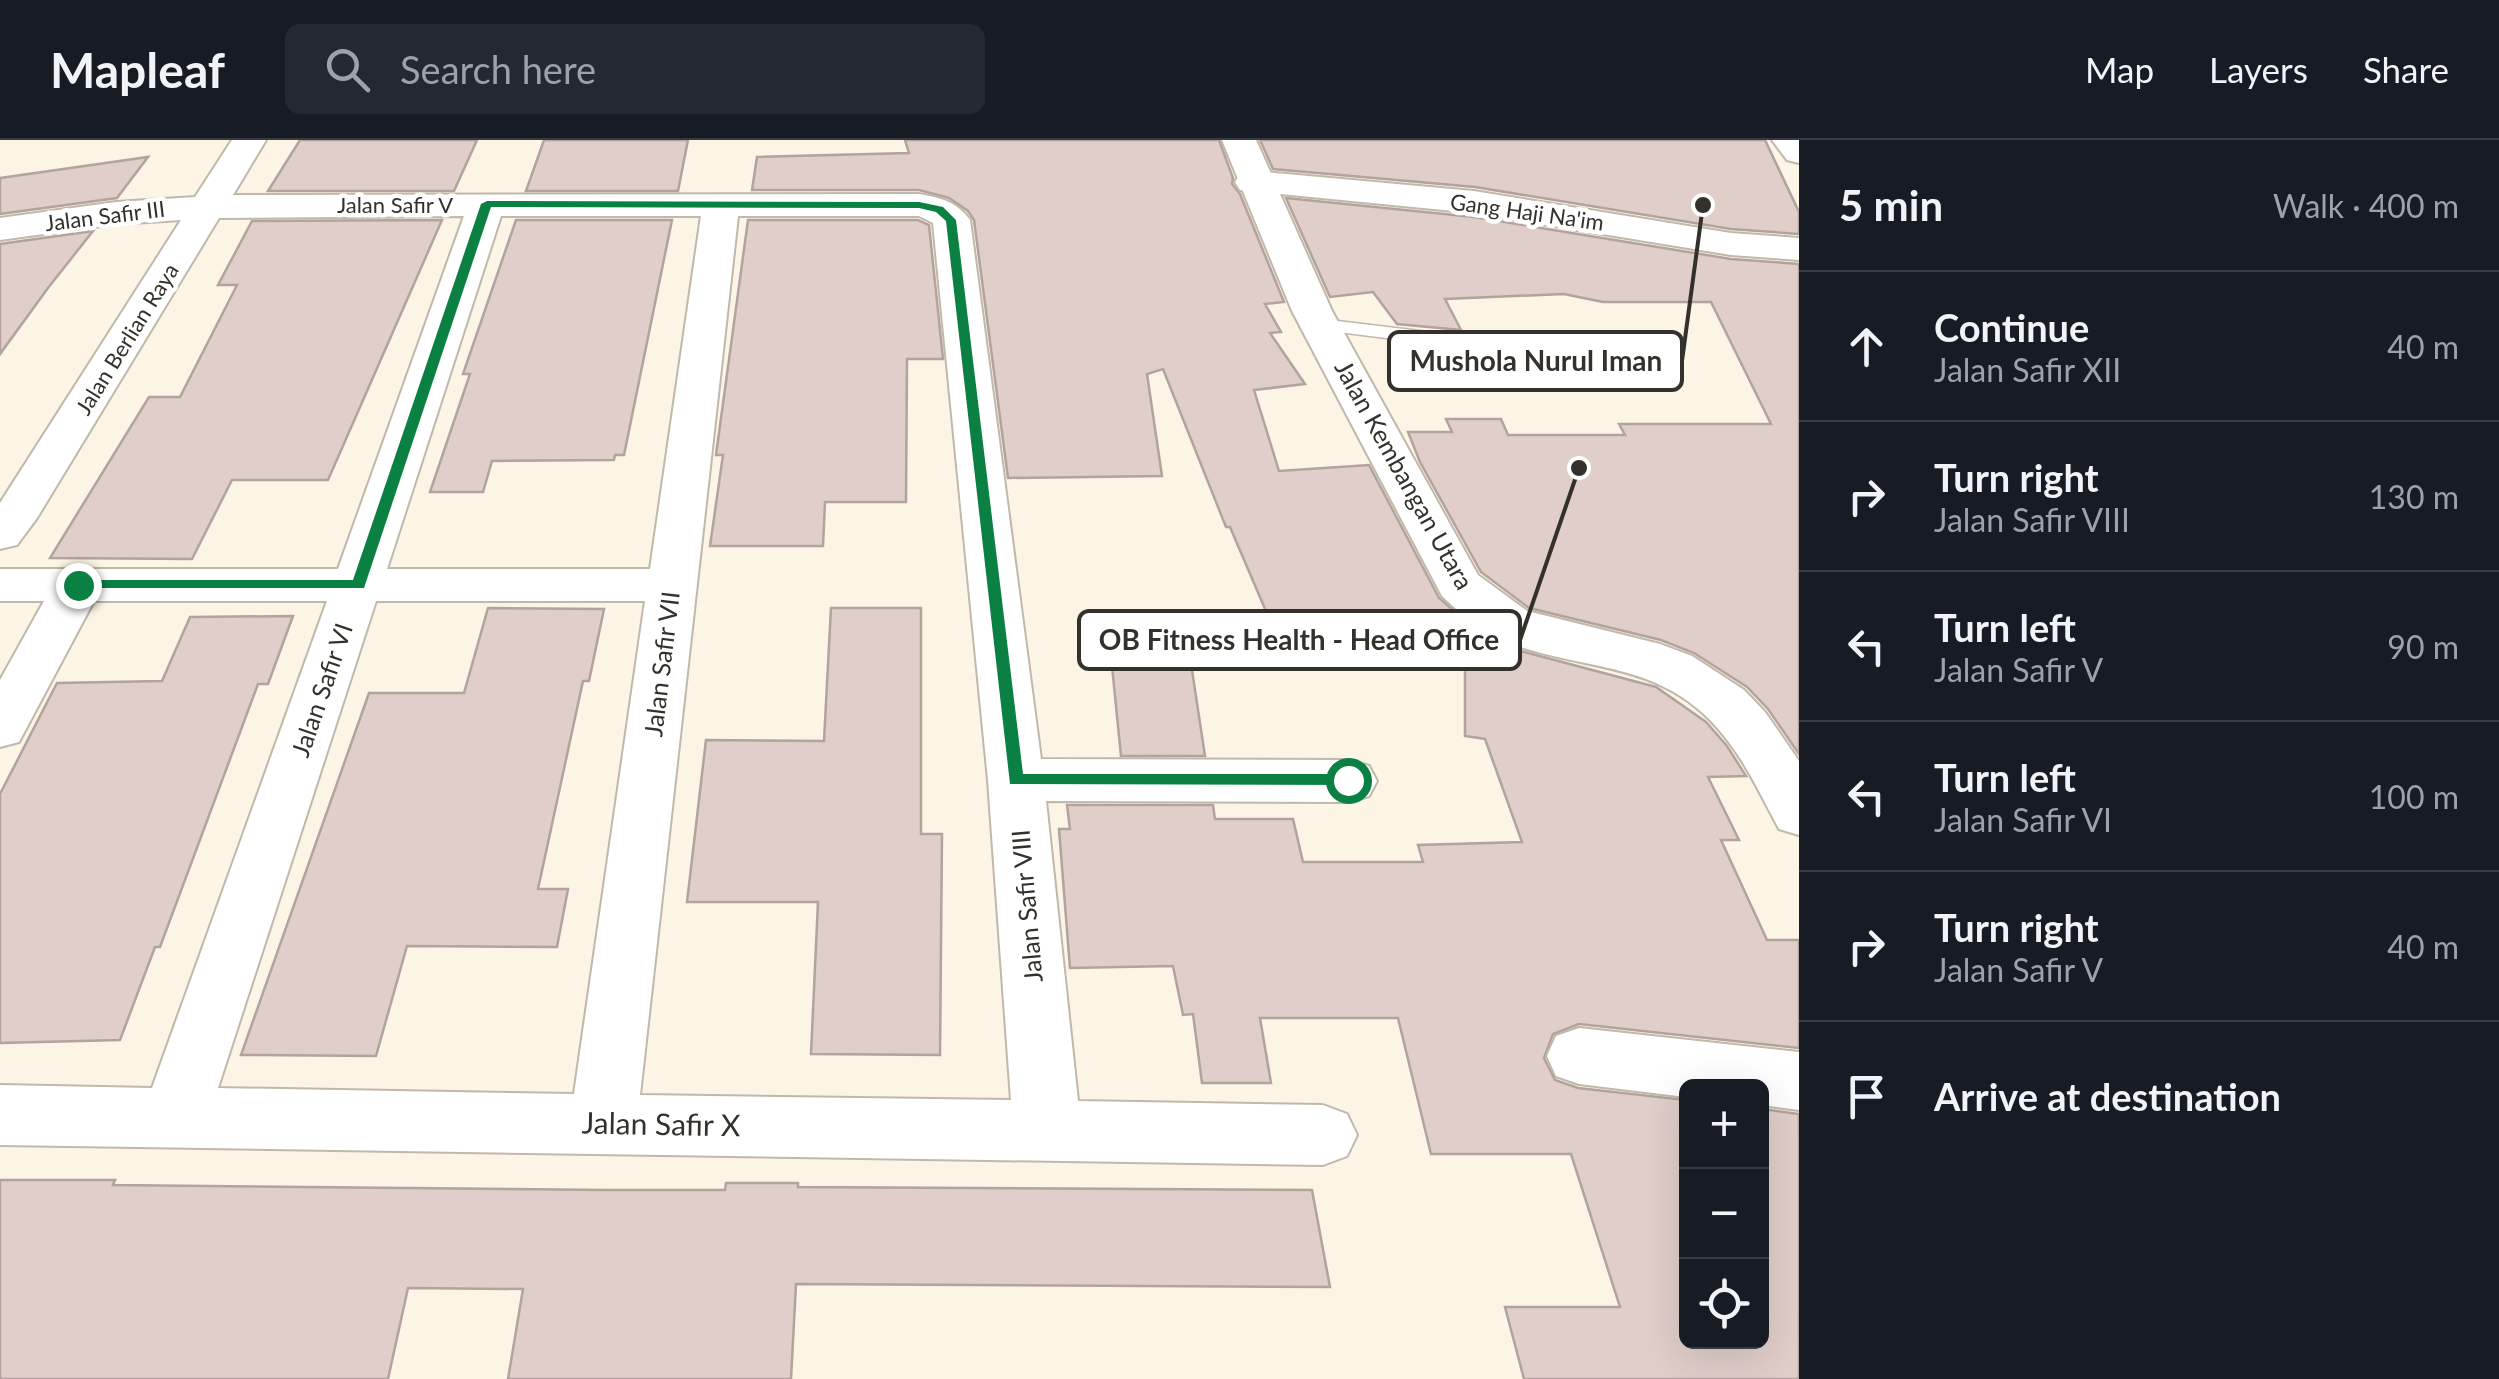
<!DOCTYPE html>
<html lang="en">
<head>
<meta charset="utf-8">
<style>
  body { margin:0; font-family:Lato,sans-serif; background:#242831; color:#f1f3f6 }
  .controls { position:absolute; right:30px; bottom:30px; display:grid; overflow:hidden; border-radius:15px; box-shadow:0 10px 40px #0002 }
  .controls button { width:90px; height:90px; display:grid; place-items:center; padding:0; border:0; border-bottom:2px solid #363941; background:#171b24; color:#f1f3f6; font:50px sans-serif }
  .stop { position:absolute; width:30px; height:30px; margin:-22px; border:8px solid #0b8043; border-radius:50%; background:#fff }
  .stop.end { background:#0b8043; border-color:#fff; box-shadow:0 2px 10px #0008 }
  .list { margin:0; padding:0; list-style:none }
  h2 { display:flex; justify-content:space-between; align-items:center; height:130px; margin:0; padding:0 40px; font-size:42px }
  h2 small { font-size:32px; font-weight:400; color:#9ea1a6 }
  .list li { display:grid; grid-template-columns:65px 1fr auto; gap:30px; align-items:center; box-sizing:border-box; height:150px; padding:0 40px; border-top:2px solid #363941 }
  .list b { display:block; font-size:38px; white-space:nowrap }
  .list p { margin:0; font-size:32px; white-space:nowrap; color:#9ea1a6 }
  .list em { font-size:32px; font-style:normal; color:#9ea1a6 }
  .icon { flex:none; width:55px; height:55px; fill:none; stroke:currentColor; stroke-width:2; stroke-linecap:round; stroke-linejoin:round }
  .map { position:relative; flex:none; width:1799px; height:1239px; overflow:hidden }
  header { display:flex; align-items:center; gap:60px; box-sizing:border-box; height:140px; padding:0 50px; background:#171b24; border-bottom:2px solid #363941 }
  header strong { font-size:48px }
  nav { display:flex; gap:55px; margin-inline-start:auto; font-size:35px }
  .search { width:700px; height:90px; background:#242831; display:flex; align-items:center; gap:25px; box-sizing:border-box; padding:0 35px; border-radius:15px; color:#9ea1a6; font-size:38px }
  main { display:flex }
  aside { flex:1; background:#171b24 }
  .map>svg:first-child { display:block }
  .building { fill:#e0cec9; stroke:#b3a29d; stroke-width:2.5 }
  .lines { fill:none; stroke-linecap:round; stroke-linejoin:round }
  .service-casing { stroke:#c0b8aa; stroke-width:3 }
  .minor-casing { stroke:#c0b8aa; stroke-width:4 }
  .tertiary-casing { stroke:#c0b8aa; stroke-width:4 }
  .service { fill:#fff; fill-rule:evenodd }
  .minor { fill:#fff; fill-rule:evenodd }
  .tertiary { fill:#fff; fill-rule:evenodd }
  .route { fill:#0b8043 }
  .labels { text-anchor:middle; stroke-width:9; stroke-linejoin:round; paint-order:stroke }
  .far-street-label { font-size:22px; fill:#34312c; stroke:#fff }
  .street-label { font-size:25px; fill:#34312c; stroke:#fff }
  .near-street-label { font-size:30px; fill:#34312c; stroke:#fff }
  .leader { fill:none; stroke:#34312c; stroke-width:4 }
  .callout-dot { fill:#34312c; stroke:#fff; stroke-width:4 }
  .callout { fill:#fff; stroke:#34312c; stroke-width:4 }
  .callout-label { font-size:28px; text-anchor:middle; font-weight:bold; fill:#34312c }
</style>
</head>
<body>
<header>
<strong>Mapleaf</strong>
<div class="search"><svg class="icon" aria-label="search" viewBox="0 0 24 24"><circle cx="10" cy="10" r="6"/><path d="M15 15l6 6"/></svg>Search here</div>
<nav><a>Map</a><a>Layers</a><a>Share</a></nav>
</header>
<main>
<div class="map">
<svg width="1799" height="1239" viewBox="0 0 1799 1239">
  <rect width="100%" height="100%" fill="#fcf4e5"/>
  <g class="building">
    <polygon points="300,0 477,0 454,51 268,51"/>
    <polygon points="544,0 688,0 678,51 526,51"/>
    <polygon points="905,0 1219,0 1233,38 1232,44 1240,54 1284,162 1265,164 1281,192 1270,193 1305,244 1254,250 1279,331 1369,325 1439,458 1469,484 1517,510 1656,547 1706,582 1727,606 1746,636 1708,637 1739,700 1721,700 1767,800 1799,800 1799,908 1579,884 1553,894 1544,918 1555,940 1578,948 1686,960 1686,1202 1762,1202 1762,969 1799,974 1799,1239 1524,1239 1505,1167 1620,1167 1571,1014 1431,1014 1398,878 1260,878 1271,943 1202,943 1193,874 1183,875 1173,826 1070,828 1059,689 1070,689 1067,665 1213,665 1215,679 1293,679 1303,722 1423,722 1418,705 1522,702 1485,599 1465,596 1465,514 1289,525 1230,387 1226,387 1163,229 1147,234 1162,336 1008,338 974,80 968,71 949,58 919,50 752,50 757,17 909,13"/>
    <polygon points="1260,0 1765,0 1799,72 1799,94 1731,89 1475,47 1273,29"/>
    <polygon points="148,17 117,58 0,74 0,38"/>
    <polygon points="1286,58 1474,77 1731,119 1799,124 1799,614 1768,569 1747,547 1694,513 1661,500 1529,468 1481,432 1420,322 1408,292 1452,292 1446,279 1501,279 1508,295 1625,295 1619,284 1771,284 1711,162 1603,162 1564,154 1445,159 1461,190 1397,184 1373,152 1330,157"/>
    <polygon points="442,80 328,340 232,340 192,419 50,418 149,257 180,257 237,145 218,145 252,81"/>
    <polygon points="516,80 672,80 624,315 615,315 614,320 492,321 483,352 430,352 470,234 463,234"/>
    <polygon points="748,80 918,80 929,85 943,219 907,219 906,362 825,362 823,406 710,406 723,315 716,315"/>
    <polygon points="93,91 48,148 0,214 0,104"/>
    <polygon points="488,468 604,469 589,541 583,541 538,749 568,749 557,807 407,806 376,916 241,915 369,553 464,553"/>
    <polygon points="831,468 921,468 921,694 942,694 940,915 811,914 818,762 687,762 706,600 824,601"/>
    <polygon points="293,476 268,544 258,544 160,807 155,807 120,900 0,903 0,654 57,543 162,541 190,477"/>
    <polygon points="1109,496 1187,497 1205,616 1121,616"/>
    <polygon points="0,1040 115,1040 113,1045 607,1050 725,1050 726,1043 798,1043 798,1047 1312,1050 1330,1147 796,1144 791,1239 508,1239 523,1149 408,1148 388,1239 0,1239"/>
  </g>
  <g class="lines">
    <g class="service-casing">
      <polygon id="service" points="1321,179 1570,209 1673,198 1683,204 1673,210 1570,221 1314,189 1311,185"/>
    </g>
    <g class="minor-casing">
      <g id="minor">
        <path d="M232,0h34l-33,55 686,-1c22,4 37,7 51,26l71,539 308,1 20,6 8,15 -8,15 -20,6 -303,-1 32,300 245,4 24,9 10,21 -10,21 -24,9 -1323,-20v-60l152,3 175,-487h-233l-75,141 -19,5v-67l44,-79h-44v-32h338l126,-353 -245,2 -182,300 -20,27 -17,4v-46l181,-283 -65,4 -116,16v-22l116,-16 79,-5zM501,76h200l-51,353h-263zM738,76h181l14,7 55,557 23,320 -371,-5zM376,461h269l-71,493 -356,-6z"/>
        <polygon points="1772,0 1799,0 1799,23 1787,20"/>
        <polygon points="1253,31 1474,51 1731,93 1799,98 1799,120 1731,115 1474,73 1240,50 1235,42 1240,34"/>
        <polygon points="1579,888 1799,912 1799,970 1762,965 1762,946 1686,946 1686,957 1579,944 1556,936 1547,916 1556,896"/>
      </g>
    </g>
    <g class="tertiary-casing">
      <path id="tertiary" d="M1222,0h34l76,171 146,264 49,36 133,33 32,12 52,34 21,22 34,49v74l-20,-6c-21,-39 -38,-78 -70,-110 -64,-64 -146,-47 -219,-85 -18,-10 -33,-24 -48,-38l-150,-285z"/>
    </g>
    <use href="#service" class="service"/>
    <use href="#minor" class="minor"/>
    <use href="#tertiary" class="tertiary"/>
  </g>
  <polygon class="route" points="487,61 919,62 943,67 956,80 1023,634 1348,634 1357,640 1354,645 1010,644 946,81 936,72 919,68 491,67 364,448 73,448 73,442 78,440 353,440 481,64"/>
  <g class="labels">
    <g class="far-street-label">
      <text x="395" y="73">Jalan Safir V</text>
      <text transform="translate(1527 72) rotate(8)" y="8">Gang Haji Na'im</text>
      <text transform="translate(105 76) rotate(-7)" y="8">Jalan Safir III</text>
      <text transform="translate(127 199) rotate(-58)" y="8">Jalan Berlian Raya</text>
    </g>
    <g class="street-label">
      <text transform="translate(1404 335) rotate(61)" y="9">Jalan Kembangan Utara</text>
      <text transform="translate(662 524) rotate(-83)" y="9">Jalan Safir VII</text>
      <text transform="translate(322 550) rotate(-71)" y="9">Jalan Safir VI</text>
      <text transform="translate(1027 766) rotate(-95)" y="9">Jalan Safir VIII</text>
    </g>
    <g class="near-street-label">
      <text transform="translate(661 985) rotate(1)" y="10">Jalan Safir X</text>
    </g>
  </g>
  <path class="leader" d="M1703 65L1682 221M1579 328L1520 500"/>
  <g class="callout-dot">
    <circle cx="1703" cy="65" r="10"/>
    <circle cx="1579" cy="328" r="10"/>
  </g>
  <g class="callout">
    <rect x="1389" y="192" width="293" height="58" rx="10"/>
    <rect x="1079" y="471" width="441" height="58" rx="10"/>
  </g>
  <g class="callout-label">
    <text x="1536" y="231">Mushola Nurul Iman</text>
    <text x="1299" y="510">OB Fitness Health - Head Office</text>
  </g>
</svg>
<div class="controls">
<button>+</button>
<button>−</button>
<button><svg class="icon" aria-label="locate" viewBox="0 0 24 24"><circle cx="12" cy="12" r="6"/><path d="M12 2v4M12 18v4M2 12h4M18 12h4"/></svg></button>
</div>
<div class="stop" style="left:1348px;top:640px"></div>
<div class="stop end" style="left:78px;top:445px"></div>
</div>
<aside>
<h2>5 min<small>Walk · 400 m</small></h2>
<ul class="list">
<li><svg class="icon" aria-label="ahead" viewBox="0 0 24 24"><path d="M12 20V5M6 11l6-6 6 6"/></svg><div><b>Continue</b><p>Jalan Safir XII</p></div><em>40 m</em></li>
<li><svg class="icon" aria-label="right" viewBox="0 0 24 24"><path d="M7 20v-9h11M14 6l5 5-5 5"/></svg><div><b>Turn right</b><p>Jalan Safir VIII</p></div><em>130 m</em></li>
<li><svg class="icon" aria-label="left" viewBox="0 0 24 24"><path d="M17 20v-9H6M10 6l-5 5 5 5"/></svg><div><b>Turn left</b><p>Jalan Safir V</p></div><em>90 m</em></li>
<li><svg class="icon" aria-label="left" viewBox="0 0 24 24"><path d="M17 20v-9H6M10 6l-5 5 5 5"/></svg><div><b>Turn left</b><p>Jalan Safir VI</p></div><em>100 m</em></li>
<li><svg class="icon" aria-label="right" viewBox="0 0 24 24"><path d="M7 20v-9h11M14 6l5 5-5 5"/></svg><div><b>Turn right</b><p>Jalan Safir V</p></div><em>40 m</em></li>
<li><svg class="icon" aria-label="arrive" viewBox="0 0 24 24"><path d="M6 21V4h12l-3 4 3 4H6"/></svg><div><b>Arrive at destination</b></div></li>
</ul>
</aside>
</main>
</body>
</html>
